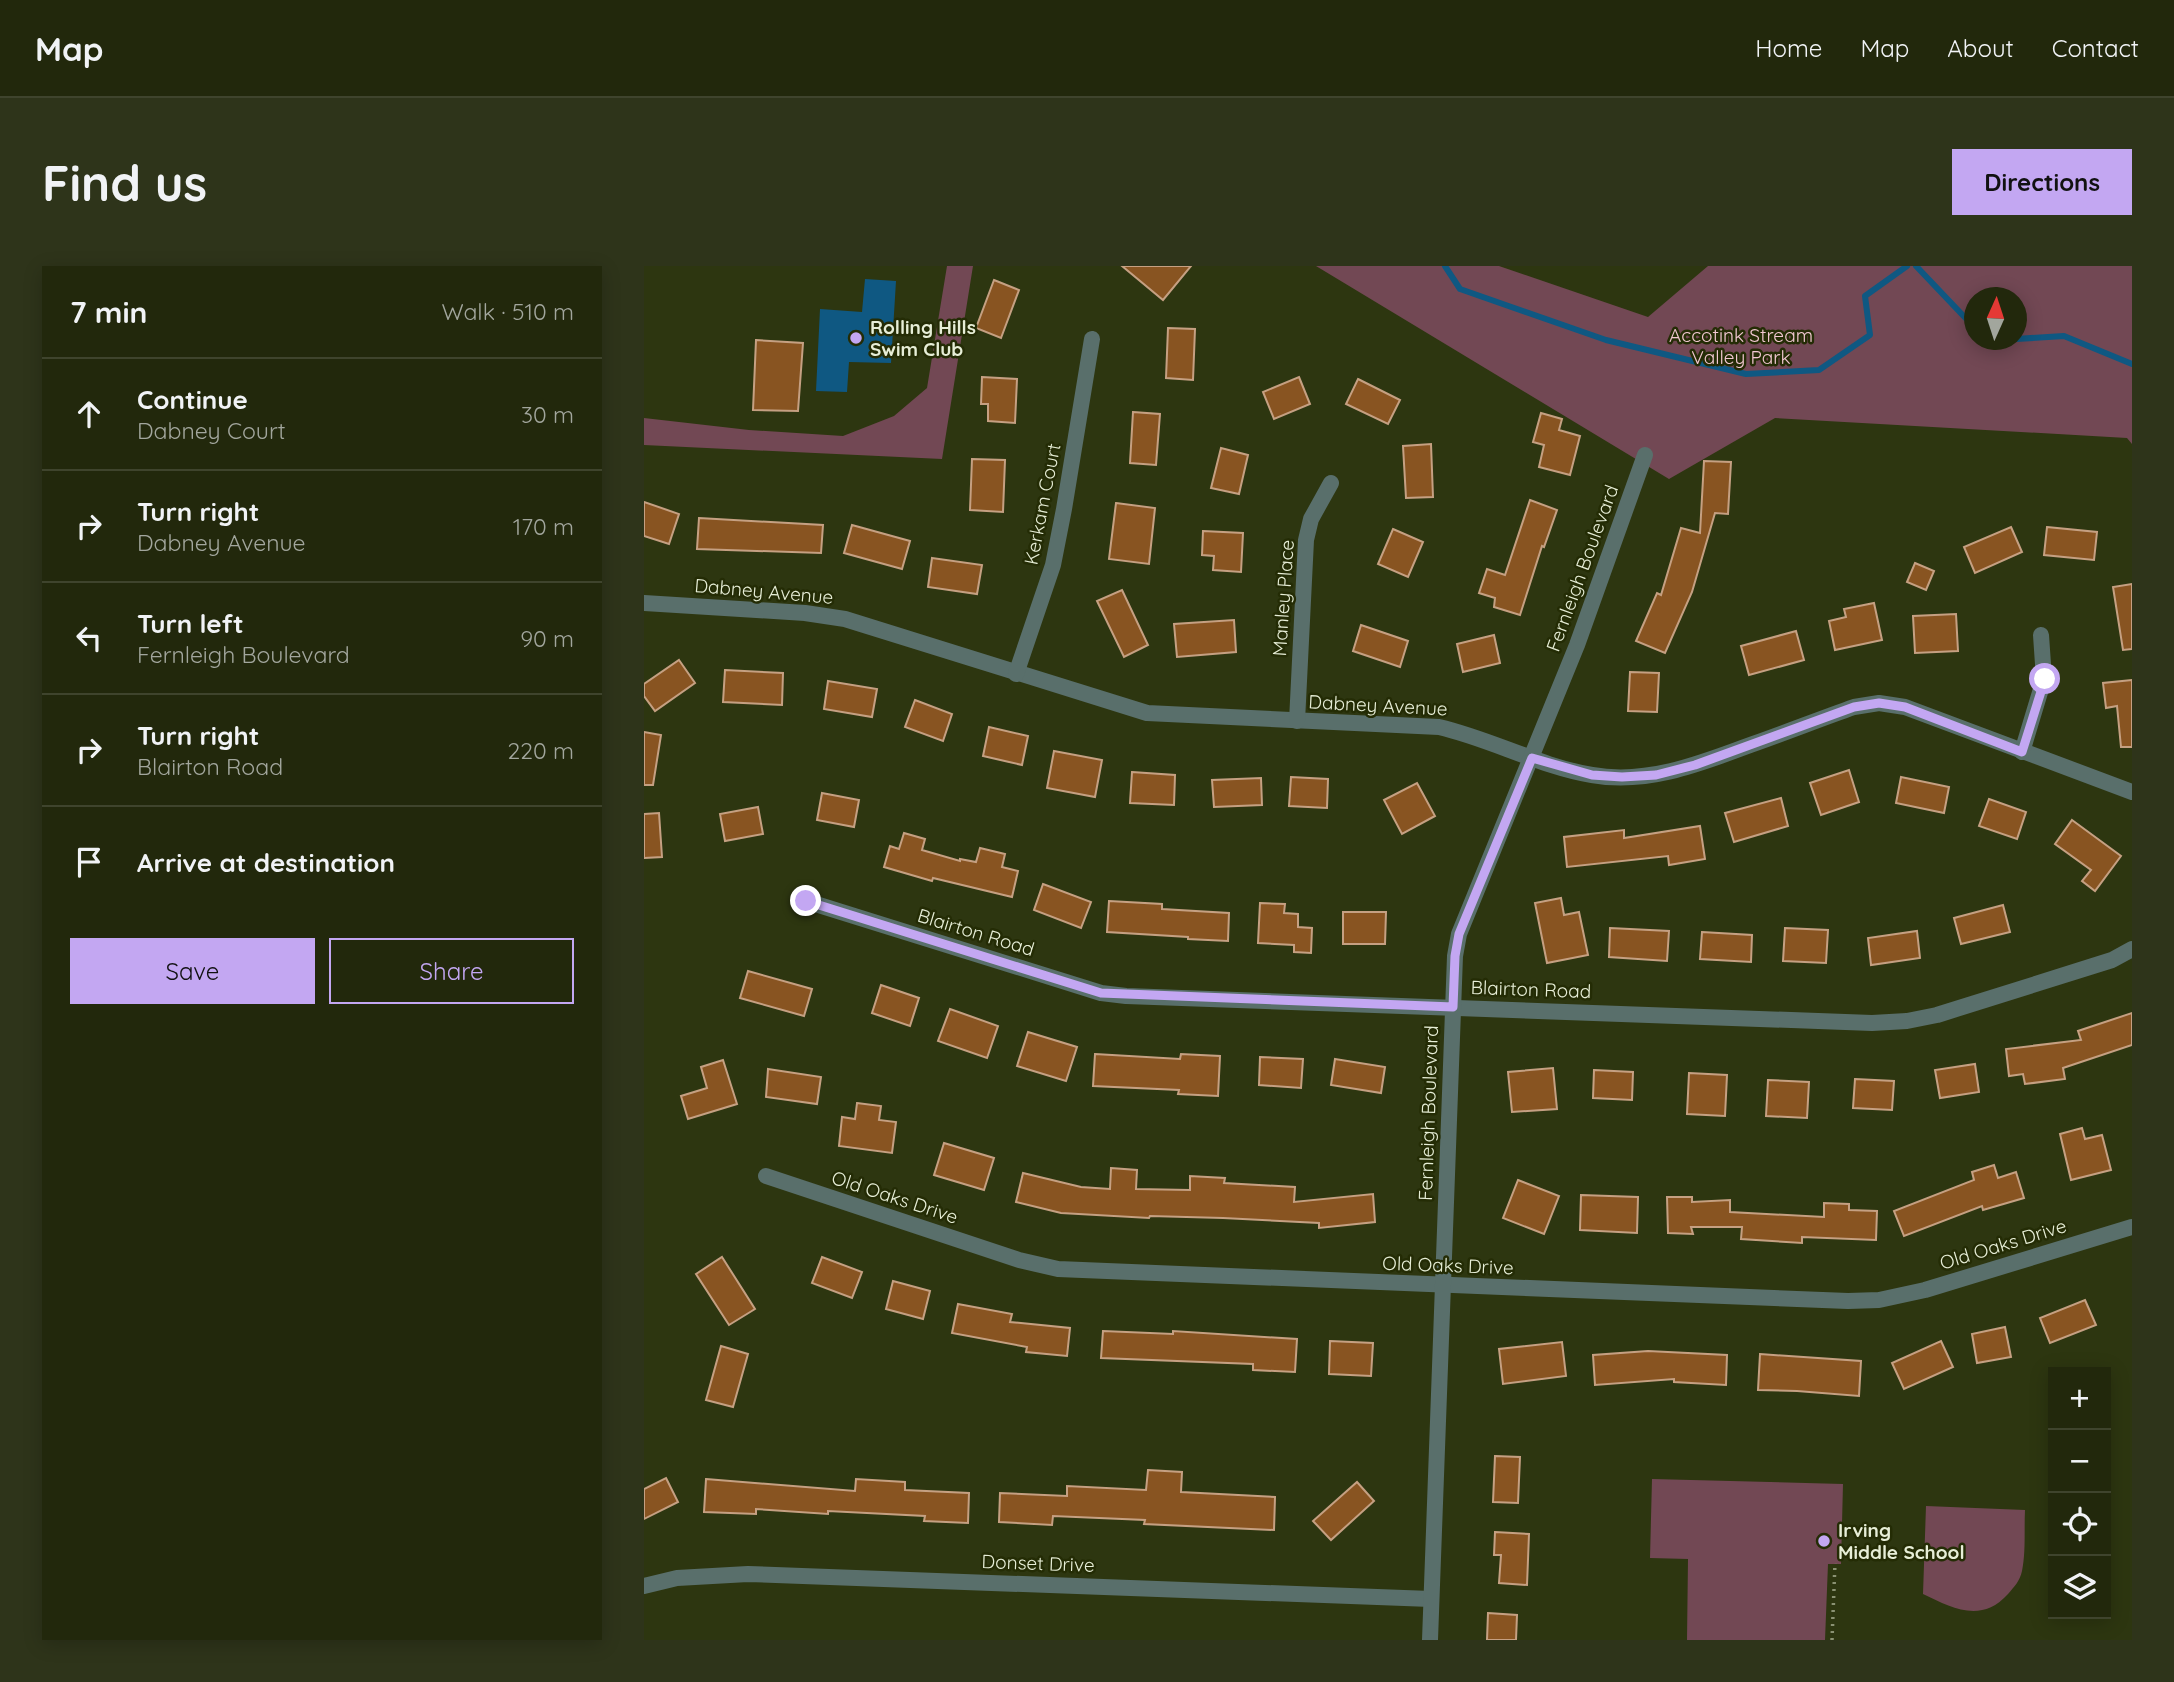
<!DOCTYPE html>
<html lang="en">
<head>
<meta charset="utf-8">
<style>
  body { margin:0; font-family:Quicksand,sans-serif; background:#2e341a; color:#f1f3f6 }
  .controls { position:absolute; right:21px; bottom:21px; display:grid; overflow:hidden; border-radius:0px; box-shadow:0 4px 18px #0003 }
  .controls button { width:63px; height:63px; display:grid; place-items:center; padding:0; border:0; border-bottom:2px solid #3f442d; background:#22280c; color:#f1f3f6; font:35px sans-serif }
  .compass { position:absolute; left:1320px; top:21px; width:63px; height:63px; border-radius:50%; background:#22280c; box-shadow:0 4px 18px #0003; rotate:3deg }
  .stop { position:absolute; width:21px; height:21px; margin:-16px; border:5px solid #c3a7f2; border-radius:50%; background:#fff }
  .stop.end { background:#c3a7f2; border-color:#fff; box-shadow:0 2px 7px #0008 }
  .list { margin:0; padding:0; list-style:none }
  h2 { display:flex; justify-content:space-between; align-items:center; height:91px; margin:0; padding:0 28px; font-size:30px }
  h2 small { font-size:23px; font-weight:400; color:#a2a69d }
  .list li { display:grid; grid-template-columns:46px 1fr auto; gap:21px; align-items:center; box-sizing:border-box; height:112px; padding:0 28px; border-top:2px solid #3f442d }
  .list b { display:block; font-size:26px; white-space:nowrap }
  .list p { margin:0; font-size:23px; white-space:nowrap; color:#a2a69d }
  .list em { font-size:23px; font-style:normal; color:#a2a69d }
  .actions { display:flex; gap:14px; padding:21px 28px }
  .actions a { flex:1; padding:16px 0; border:2px solid #c3a7f2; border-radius:0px; text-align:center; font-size:24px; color:#c3a7f2 }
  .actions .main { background:#c3a7f2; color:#111 }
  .icon { flex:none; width:38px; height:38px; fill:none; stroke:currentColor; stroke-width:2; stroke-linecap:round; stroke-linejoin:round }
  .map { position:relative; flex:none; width:1488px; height:1374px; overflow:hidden; border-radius:0px }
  header { display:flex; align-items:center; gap:42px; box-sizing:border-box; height:98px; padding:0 35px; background:#22280c; border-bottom:2px solid #3f442d }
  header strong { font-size:33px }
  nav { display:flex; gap:38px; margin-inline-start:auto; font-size:24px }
  .intro { display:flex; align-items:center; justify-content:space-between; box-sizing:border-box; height:168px; padding:0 42px }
  h1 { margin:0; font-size:49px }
  .button { padding:18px 32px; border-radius:0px; background:#c3a7f2; color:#111; font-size:24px; font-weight:700 }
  main { display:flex; gap:42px; padding:0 42px }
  aside { flex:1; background:#22280c; border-radius:0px; box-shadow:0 4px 18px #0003 }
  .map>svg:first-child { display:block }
  .green { fill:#724854; fill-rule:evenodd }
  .water { fill:#0f5882 }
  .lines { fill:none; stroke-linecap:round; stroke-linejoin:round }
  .stream { stroke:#0f5882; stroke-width:6 }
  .building { fill:#885421; stroke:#c5a082; stroke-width:2 }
  .path { stroke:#8a9273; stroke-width:3.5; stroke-dasharray:2 5; stroke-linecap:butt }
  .minor { stroke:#596f6b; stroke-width:16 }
  .route { stroke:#c3a7f2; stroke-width:9 }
  .poi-dot { fill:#c3a7f2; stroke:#242c05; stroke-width:2.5 }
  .labels { text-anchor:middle; stroke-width:5; stroke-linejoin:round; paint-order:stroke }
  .poi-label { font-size:19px; font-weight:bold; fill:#e7eed7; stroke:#242c05; text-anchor:start }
  .park-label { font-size:19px; fill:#f3c8d3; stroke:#242c05 }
  .street-label { font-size:19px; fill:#e7eed7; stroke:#242c05 }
</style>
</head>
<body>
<header>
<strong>Map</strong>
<nav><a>Home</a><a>Map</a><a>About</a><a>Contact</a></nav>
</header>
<div class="intro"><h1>Find us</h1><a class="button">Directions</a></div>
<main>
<aside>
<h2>7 min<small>Walk · 510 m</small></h2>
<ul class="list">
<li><svg class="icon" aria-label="ahead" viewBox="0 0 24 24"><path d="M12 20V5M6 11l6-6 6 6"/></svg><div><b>Continue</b><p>Dabney Court</p></div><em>30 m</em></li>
<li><svg class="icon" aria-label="right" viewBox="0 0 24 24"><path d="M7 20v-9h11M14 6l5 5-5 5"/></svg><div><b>Turn right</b><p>Dabney Avenue</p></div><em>170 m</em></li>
<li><svg class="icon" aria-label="left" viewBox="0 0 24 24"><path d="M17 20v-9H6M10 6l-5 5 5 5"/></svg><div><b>Turn left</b><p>Fernleigh Boulevard</p></div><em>90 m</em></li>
<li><svg class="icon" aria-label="right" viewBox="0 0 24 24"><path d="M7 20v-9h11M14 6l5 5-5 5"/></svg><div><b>Turn right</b><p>Blairton Road</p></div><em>220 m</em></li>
<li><svg class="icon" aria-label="arrive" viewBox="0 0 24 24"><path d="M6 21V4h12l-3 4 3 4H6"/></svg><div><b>Arrive at destination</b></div></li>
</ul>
<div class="actions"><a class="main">Save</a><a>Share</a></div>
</aside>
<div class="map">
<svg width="1488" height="1374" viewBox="0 0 1488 1374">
  <rect width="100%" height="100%" fill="#2d3610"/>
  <g class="green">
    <polygon points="303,0 329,0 298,193 0,179 0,152 105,164 199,170 250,150 283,122"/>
    <path d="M672,0h183l149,51 60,-51h424v178l-5,-6 -352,-20 -106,61zM1330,32h42v42h-42z"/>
    <polygon points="1008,1213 1199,1218 1197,1298 1184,1298 1181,1374 1043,1374 1044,1293 1006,1292"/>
    <path d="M1282,1240l99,4c-1,20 1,42 -3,61 -2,10 -8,16 -14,23 -27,30 -56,14 -85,0z"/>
  </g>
  <polygon class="water" points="221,13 252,15 247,97 205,96 203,126 172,125 176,43 218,46"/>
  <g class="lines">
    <g class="stream">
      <polyline points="801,0 816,23 962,74 1102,108 1175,104 1226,69 1221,30 1263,0"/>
      <polyline points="1272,0 1330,61"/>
      <polyline points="1372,73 1420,70 1488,98"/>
      <polyline points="1342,74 1356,74"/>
    </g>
  </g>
  <g class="building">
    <polygon points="478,0 547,0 519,34"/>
    <polygon points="350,14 375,24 357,72 332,62"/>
    <polygon points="524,62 551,63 549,114 522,112"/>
    <polygon points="112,74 159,77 154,145 109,144"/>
    <polygon points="338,111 373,113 371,157 344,155 344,138 337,138"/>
    <polygon points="655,111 666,138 630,153 619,126"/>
    <polygon points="714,113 756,134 744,158 702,138"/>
    <polygon points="489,146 516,148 512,199 486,197"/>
    <polygon points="897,147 918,153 915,164 936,170 926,209 895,201 900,179 889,176"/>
    <polygon points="787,178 789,231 762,232 759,180"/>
    <polygon points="577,182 604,189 595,228 567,222"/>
    <polygon points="328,193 361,194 359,246 326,244"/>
    <polygon points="1060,195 1087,196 1084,248 1071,247 1048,326 1021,387 992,375 1013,327 1017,329 1037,262 1056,267"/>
    <polygon points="886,234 913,244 900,281 898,280 876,349 850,341 851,332 835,327 843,303 861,309"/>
    <polygon points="0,236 35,248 25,278 0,270"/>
    <polygon points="472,237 511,242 505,298 465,293"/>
    <polygon points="55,252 179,259 177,287 53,283"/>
    <polygon points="208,259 266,275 258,303 200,287"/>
    <polygon points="1367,261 1378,286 1331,307 1320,281"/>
    <polygon points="1403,261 1453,266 1450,294 1400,289"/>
    <polygon points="749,263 779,276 764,311 734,298"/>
    <polygon points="559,265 599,267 597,306 569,304 570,290 558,289"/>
    <polygon points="288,292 338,299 333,328 284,321"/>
    <polygon points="1271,297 1290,305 1282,324 1263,316"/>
    <polygon points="1488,318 1488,383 1479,384 1469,321"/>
    <polygon points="478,324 504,379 480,391 453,335"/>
    <polygon points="1230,337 1238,374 1191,384 1185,355 1202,351 1200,343"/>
    <polygon points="1312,348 1314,385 1271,387 1269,350"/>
    <polygon points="590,354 592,386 533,391 530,358"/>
    <polygon points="717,359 764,375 756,401 709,385"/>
    <polygon points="1152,365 1160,394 1105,409 1097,380"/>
    <polygon points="850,369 856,397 819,406 813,378"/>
    <polygon points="35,394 51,417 11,445 0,430 0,418"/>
    <polygon points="81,404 139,407 138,439 79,436"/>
    <polygon points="986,406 1015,407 1013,446 984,445"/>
    <polygon points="1488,414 1488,481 1477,481 1473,440 1462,442 1459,417"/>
    <polygon points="184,415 233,423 228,451 180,443"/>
    <polygon points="271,434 308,448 299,475 261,461"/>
    <polygon points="345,461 384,470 378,499 339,490"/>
    <polygon points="0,466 17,469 9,519 0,519"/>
    <polygon points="410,485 458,494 451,531 403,522"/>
    <polygon points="1205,504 1215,536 1177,549 1166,517"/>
    <polygon points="488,506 531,509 530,539 486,537"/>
    <polygon points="647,511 684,513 683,542 645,540"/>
    <polygon points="1257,511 1305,521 1300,547 1252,537"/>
    <polygon points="617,512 618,539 570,541 568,514"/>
    <polygon points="773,517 791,550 758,568 740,534"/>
    <polygon points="178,527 215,534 210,561 173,554"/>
    <polygon points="1137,532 1144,560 1090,576 1081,547"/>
    <polygon points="1345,533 1382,546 1373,573 1335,560"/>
    <polygon points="114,541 119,568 81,575 76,548"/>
    <polygon points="15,547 18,591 0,592 0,548"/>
    <polygon points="1428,554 1477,590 1451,625 1438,615 1447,604 1411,578"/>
    <polygon points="1056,560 1061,593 1025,599 1024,590 923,601 920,571 980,564 980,572"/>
    <polygon points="260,567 281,573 278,584 316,595 316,593 332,596 336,582 361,588 358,601 374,605 368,631 289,612 288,615 240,601 246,580 255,583"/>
    <polygon points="399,618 447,636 437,662 390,644"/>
    <polygon points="917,632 920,649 935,646 944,689 903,697 891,637"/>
    <polygon points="465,635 518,638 518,643 585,647 584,675 544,673 544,671 463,666"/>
    <polygon points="616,637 641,638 640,647 654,648 654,661 668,662 667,687 650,686 650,679 614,677"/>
    <polygon points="1359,639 1366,666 1317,678 1310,652"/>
    <polygon points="699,646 742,646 741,678 699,678"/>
    <polygon points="966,662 1025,665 1023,695 965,691"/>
    <polygon points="1141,662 1184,664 1182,697 1139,695"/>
    <polygon points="1273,665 1276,692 1227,699 1224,672"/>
    <polygon points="1058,666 1108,669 1107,696 1056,693"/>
    <polygon points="104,705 168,723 160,750 96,732"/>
    <polygon points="237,719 275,732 266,760 228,747"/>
    <polygon points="306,743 354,760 343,792 294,775"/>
    <polygon points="1488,747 1488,779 1419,802 1421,813 1381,818 1379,808 1365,810 1362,783 1437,774 1434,765"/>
    <polygon points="384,766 433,781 422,815 373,800"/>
    <polygon points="451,788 536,793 537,788 576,790 574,830 534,828 535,824 449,820"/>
    <polygon points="616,791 659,793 657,822 615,819"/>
    <polygon points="691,793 741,801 737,827 687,819"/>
    <polygon points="79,794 93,838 44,853 37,830 63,822 57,801"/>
    <polygon points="1331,798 1335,826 1296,832 1291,804"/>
    <polygon points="909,802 913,843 868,846 864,806"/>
    <polygon points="124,803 177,811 173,838 122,831"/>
    <polygon points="950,804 989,806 988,834 949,832"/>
    <polygon points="1045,807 1083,809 1081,850 1043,848"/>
    <polygon points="1211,813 1250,815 1248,844 1209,842"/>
    <polygon points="1124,814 1165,816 1163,852 1122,850"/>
    <polygon points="213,837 237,840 235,854 252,856 248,887 195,880 198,851 211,853"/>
    <polygon points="1438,862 1441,873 1458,869 1467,904 1427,914 1416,868"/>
    <polygon points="300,877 350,892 340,924 290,909"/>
    <polygon points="1350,899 1354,912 1372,906 1380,932 1339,944 1338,940 1260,970 1250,945 1330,914 1328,906"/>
    <polygon points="467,902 493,904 492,923 546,924 546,910 581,912 580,917 651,921 650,936 729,928 731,956 675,962 675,957 579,952 506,950 505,952 417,947 372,936 379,907 437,921 466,923"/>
    <polygon points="874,914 915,930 900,968 859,952"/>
    <polygon points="937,929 994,931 993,967 936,964"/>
    <polygon points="1023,931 1048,931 1048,936 1086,934 1086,946 1180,951 1180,937 1205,938 1205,944 1233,945 1232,974 1158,971 1158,977 1097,973 1098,961 1047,961 1049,968 1024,967"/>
    <polygon points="78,991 111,1043 85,1059 52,1008"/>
    <polygon points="178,991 218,1006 208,1032 168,1017"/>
    <polygon points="249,1015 286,1025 279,1053 242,1043"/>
    <polygon points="1441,1034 1452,1059 1406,1077 1396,1052"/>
    <polygon points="314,1038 368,1048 366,1056 426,1062 423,1090 382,1086 383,1081 308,1067"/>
    <polygon points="1361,1061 1367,1091 1333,1097 1328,1068"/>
    <polygon points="459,1065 529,1068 529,1065 653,1073 651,1106 609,1104 609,1098 457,1092"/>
    <polygon points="686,1075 729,1077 727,1110 685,1108"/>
    <polygon points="1297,1075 1309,1101 1260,1123 1248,1097"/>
    <polygon points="918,1076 922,1110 859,1118 855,1083"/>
    <polygon points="77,1080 104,1088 89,1141 62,1134"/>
    <polygon points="1004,1085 1083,1089 1082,1119 1030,1116 1030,1113 951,1119 949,1089"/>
    <polygon points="1116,1088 1217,1095 1215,1130 1153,1125 1114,1124"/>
    <polygon points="851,1190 876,1191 874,1237 849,1236"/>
    <polygon points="504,1204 538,1206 537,1226 631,1231 630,1264 500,1258 501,1254 409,1250 408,1259 355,1256 356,1227 423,1230 423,1220 502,1224"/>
    <polygon points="22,1212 34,1236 0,1253 0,1223"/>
    <polygon points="62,1213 211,1225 212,1213 261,1216 261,1224 325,1227 324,1257 280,1255 281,1250 184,1245 184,1248 112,1243 112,1248 60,1246"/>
    <polygon points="713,1216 730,1235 687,1274 669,1255"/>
    <polygon points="851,1266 885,1268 883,1319 855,1317 857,1289 850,1289"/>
    <polygon points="844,1347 873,1349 872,1374 843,1374"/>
  </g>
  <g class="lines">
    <polyline class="path" points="1188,1374 1191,1297"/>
    <g class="minor">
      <path d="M0,337l161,10 40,6 302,94 292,14c52,12 100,39 153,48 56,10 110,-12 161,-31 34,-12 67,-25 101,-37l25,-4 26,4 227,85"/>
      <polyline points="372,408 409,299 420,243 448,73"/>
      <polyline points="653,455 662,274 667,253 687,217"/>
      <polyline points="1378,486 1400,413 1397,369"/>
      <polyline points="162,635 457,727 482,730 1228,757 1263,755 1293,749 1468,694 1488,683"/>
      <polyline points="122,910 375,994 414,1003 1204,1035 1235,1034 1281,1024 1488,961"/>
      <polyline points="0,1320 33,1312 104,1308 787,1333"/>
      <polyline points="786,1374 811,690 815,668 933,379 1001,189"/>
    </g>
  </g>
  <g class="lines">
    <polyline class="route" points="162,635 457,727 809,741 811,690 815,668 888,492 948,509 978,511 1012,509 1051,499 1210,441 1235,437 1261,441 1378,486 1401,413"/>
  </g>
  <g class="poi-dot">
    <circle cx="212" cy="72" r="7"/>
    <circle cx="1180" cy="1275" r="7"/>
  </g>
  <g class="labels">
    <g class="poi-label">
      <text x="226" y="68">Rolling Hills<tspan x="226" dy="22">Swim Club</tspan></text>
      <text x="1194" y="1271">Irving<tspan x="1194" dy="22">Middle School</tspan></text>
    </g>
    <g class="park-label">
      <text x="1097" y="76">Accotink Stream<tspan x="1097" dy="22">Valley Park</tspan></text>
    </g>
    <g class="street-label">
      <text transform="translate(398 238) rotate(-79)" y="7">Kerkam Court</text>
      <text transform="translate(938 302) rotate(-70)" y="7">Fernleigh Boulevard</text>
      <text transform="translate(120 325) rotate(5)" y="7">Dabney Avenue</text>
      <text transform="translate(639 332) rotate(-86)" y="7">Manley Place</text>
      <text transform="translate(734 439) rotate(3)" y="7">Dabney Avenue</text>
      <text transform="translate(332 666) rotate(17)" y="7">Blairton Road</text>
      <text transform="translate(887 723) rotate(2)" y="7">Blairton Road</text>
      <text transform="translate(784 847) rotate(-88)" y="7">Fernleigh Boulevard</text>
      <text transform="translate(251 931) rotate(18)" y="7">Old Oaks Drive</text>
      <text transform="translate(1359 978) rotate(-17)" y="7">Old Oaks Drive</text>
      <text transform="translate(804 999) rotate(2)" y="7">Old Oaks Drive</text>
      <text transform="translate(394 1297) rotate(2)" y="7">Donset Drive</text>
    </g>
  </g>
</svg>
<div class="controls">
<button>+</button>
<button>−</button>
<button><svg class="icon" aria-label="locate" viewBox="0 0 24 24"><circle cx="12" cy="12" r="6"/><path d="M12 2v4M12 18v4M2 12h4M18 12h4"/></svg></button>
<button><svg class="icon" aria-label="layers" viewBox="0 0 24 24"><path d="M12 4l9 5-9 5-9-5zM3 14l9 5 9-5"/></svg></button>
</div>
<svg class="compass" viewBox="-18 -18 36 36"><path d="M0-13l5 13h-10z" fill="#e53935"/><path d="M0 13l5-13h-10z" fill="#a2a69d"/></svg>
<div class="stop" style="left:1401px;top:413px"></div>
<div class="stop end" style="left:162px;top:635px"></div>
</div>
</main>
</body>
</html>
